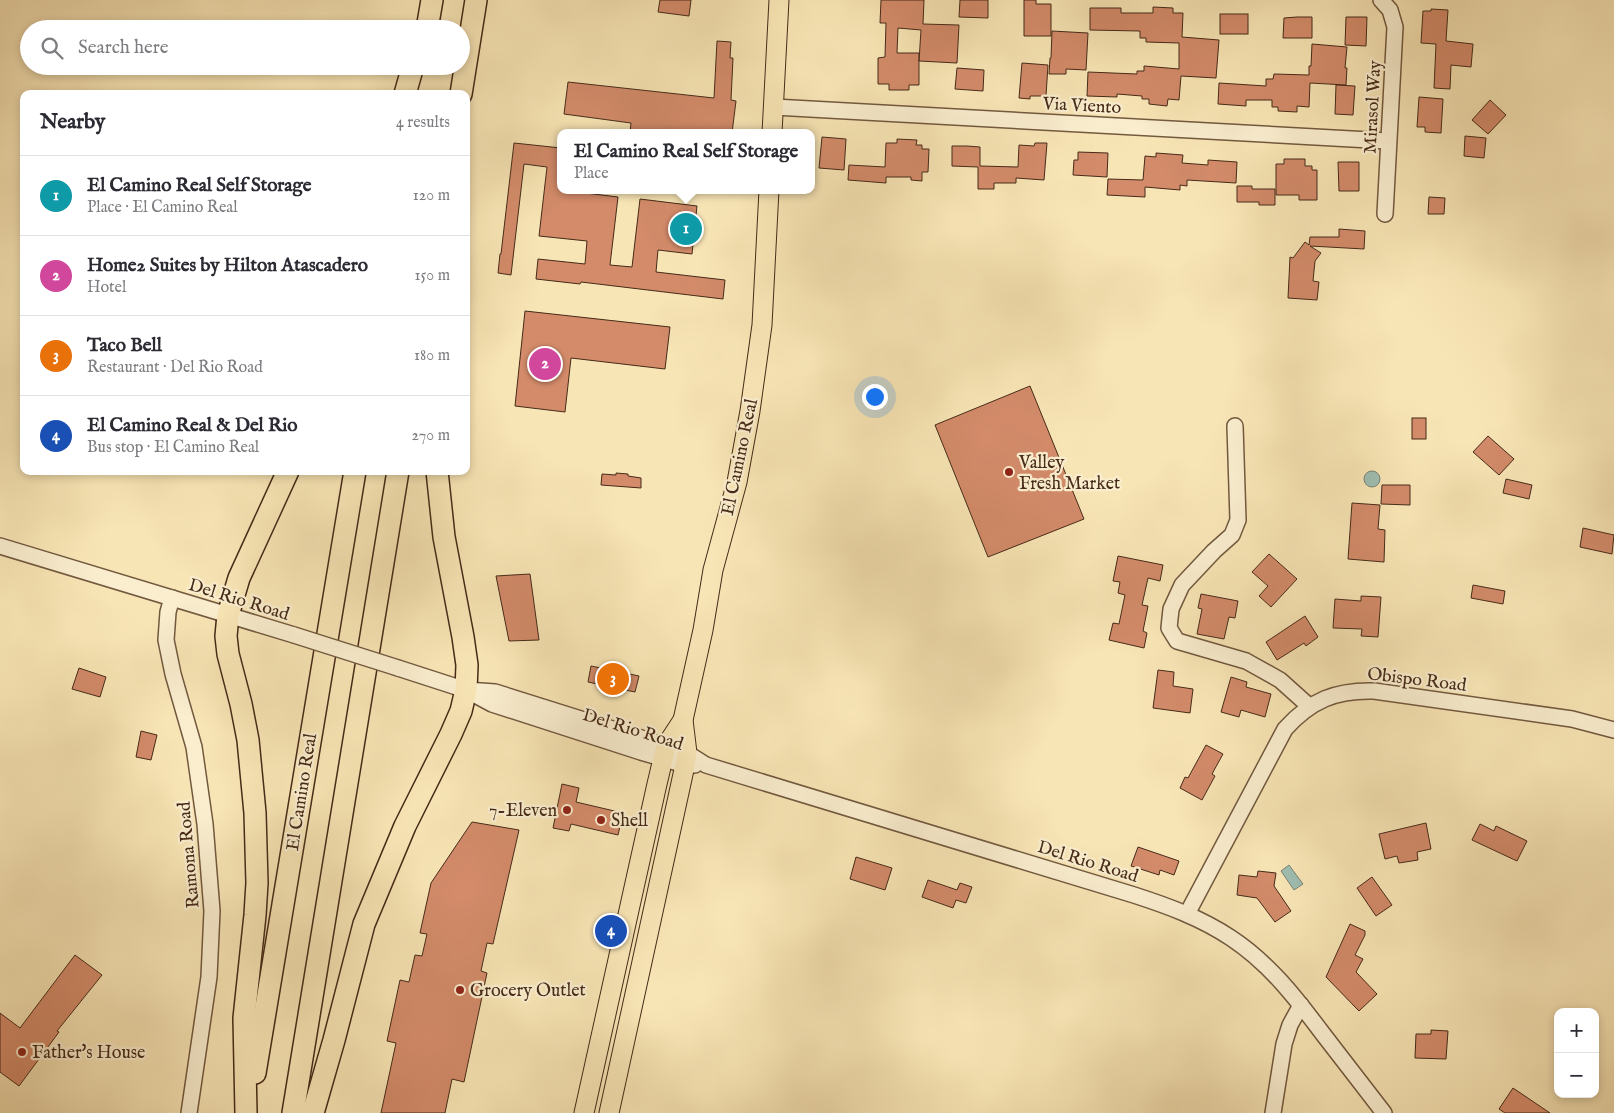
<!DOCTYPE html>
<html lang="en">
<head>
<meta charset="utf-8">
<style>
  body { margin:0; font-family:"IM FELL English",serif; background:#f7f7f7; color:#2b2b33 }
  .controls { position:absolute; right:15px; bottom:15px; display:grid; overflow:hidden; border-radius:10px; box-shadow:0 2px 8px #0003 }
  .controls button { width:45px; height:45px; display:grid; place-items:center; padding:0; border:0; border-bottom:1px solid #e1e1e2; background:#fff; color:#2b2b33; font:25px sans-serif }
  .you { position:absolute; left:874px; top:396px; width:18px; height:18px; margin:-12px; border:4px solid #fff; border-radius:50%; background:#1a73e8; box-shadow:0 0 0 8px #1a73e833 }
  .badge { display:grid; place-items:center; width:32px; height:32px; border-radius:50%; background:#8f2418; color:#fff; font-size:16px; font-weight:700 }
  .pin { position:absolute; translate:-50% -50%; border:2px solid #fff; box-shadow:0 1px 5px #0006 }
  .popup { position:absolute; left:557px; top:129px; width:258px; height:65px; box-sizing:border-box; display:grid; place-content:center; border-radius:10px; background:#fff; filter:drop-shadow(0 1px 4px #0005); font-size:16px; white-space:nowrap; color:#7c7c81 }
  .popup b { font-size:19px; color:#2b2b33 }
  .popup::after { content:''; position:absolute; left:50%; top:100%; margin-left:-10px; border:10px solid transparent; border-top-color:#fff }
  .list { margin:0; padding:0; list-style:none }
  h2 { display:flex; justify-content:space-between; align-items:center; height:65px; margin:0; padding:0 20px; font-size:21px }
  h2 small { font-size:16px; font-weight:400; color:#7c7c81 }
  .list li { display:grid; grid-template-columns:32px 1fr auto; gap:15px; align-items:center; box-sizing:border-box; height:80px; padding:0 20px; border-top:1px solid #e1e1e2 }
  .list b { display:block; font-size:19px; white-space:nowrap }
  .list p { margin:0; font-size:16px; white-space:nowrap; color:#7c7c81 }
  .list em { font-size:16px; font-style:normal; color:#7c7c81 }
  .icon { flex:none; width:28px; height:28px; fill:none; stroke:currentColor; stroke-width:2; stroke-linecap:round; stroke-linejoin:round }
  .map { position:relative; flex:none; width:1614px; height:1113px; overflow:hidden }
  .search { position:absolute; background:#fff; box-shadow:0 2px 8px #0003; left:20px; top:20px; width:450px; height:55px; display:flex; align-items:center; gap:12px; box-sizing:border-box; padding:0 18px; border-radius:28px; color:#7c7c81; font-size:19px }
  .panel { position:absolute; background:#fff; box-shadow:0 2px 8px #0003; left:20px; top:90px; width:450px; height:385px; border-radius:10px }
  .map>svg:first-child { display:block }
  .water { fill:#9ebeb2; stroke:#7b8374 }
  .building { fill:#d38b6a; stroke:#462a18 }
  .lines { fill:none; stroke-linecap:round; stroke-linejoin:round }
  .minor-casing { stroke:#72593f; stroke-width:18 }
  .major-casing { stroke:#462a18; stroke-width:21 }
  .highway-casing { stroke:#462a18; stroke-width:24 }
  .minor { stroke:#faeecf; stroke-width:15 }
  .major { stroke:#f8e5b5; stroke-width:19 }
  .highway { stroke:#f8e5b5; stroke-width:21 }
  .minor-bridge-casing { stroke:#72593f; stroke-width:18; stroke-linecap:butt }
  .minor-bridge { stroke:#faeecf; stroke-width:15 }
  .poi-dot { fill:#8f2418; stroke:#faeecf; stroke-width:2 }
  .labels { text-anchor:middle; stroke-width:4.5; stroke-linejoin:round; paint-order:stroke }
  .street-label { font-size:18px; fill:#462a18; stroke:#faeecf }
  .poi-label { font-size:18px; fill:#462a18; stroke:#faeecf; text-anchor:start }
</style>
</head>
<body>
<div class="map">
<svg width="1614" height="1113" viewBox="0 0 1614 1113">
  <rect width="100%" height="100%" fill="#f8e5b5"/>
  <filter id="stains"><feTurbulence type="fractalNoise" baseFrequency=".004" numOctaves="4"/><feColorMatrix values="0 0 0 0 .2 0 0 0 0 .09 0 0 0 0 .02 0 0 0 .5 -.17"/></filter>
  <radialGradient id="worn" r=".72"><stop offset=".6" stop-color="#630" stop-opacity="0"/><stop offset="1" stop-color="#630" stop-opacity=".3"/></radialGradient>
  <g class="water">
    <circle cx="1372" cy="479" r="8"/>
    <polygon points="1289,865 1303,884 1294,890 1281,871"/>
  </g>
  <g class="building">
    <polygon points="660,0 691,0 689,16 658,12"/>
    <polygon points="881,0 924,0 923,24 959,25 957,63 919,61 921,30 898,28 897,53 919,53 919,85 909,85 909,90 889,90 889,84 878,84 878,58 885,57 886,23 880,23"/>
    <polygon points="960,0 988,0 988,18 959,17"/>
    <polygon points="1024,0 1036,0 1036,4 1051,4 1051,36 1024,36"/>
    <polygon points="1153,7 1173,8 1173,13 1183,13 1182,37 1219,40 1216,78 1181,76 1179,100 1168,99 1167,106 1149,104 1149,99 1142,99 1142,96 1117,94 1117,97 1087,96 1088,72 1137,74 1137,71 1144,71 1144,66 1179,69 1179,43 1146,42 1146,38 1140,38 1140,31 1090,30 1090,8 1121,8 1121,13 1153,13"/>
    <polygon points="1431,9 1448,10 1446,41 1473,44 1471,67 1451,65 1450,89 1434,88 1436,44 1421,43 1423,11 1431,11"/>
    <rect x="1220" y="14" width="28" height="20"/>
    <polygon points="1297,17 1312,17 1312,38 1283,38 1284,18"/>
    <polygon points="1346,17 1367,17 1366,46 1345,45"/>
    <polygon points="1052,31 1088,33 1086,70 1066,69 1066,74 1049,74 1050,58 1051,58"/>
    <polygon points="717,41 731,42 730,58 733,58 731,100 736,101 732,133 630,133 631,123 564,114 568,82 714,98"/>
    <polygon points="1312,44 1347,47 1345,68 1347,68 1346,85 1310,83 1309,107 1297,106 1297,112 1278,111 1278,107 1272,107 1272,100 1246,100 1246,106 1218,104 1219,83 1266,86 1266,79 1273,79 1274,74 1309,75 1309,66 1311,66"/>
    <polygon points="1022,63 1048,65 1046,96 1030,96 1030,99 1019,98"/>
    <polygon points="957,68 984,70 983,91 955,89"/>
    <polygon points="1336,85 1355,86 1353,115 1335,114"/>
    <polygon points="1419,97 1443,99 1441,133 1425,132 1425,127 1417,127"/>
    <polygon points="1490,100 1506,115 1488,134 1472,120"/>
    <polygon points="1465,136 1486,138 1484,158 1464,156"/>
    <polygon points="822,137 846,139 844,170 819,168"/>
    <polygon points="897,139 917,140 916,145 922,145 922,149 929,149 928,172 922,172 922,181 911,180 911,177 886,177 886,183 848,180 849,165 885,167 886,143 897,143"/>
    <polygon points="514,143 561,148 561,190 618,197 610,265 632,267 640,199 697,206 692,254 658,250 656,272 725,280 723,299 581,282 580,284 536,279 538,259 585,264 587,241 539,236 547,167 524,164 511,275 498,273 500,254 501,254"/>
    <polygon points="1035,143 1047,143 1044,180 1016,178 1016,183 994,183 994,189 978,189 978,167 952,166 952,146 967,146 980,147 980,166 1018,167 1019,145 1034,146"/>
    <polygon points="1078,152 1108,153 1107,177 1073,175 1074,160 1078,160"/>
    <polygon points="1156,153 1183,155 1182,163 1208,165 1208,160 1237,162 1236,183 1187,180 1187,186 1180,185 1180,190 1145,187 1145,197 1107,195 1108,179 1143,180 1145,156 1156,157"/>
    <polygon points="1284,159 1305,159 1305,166 1312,166 1312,170 1317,170 1317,200 1299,200 1299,195 1276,195 1276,164 1284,164"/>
    <polygon points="1338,162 1359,162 1359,191 1339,191"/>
    <polygon points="1237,186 1252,186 1252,189 1275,189 1275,205 1259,205 1259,202 1237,202"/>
    <polygon points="1429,197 1445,198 1444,214 1428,214"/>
    <polygon points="1339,229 1365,231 1364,249 1310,246 1321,253 1315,261 1313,281 1319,282 1317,300 1288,298 1290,257 1293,258 1305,242 1309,245 1310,237 1339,237"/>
    <polygon points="525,311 670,327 665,369 571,358 565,412 515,406"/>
    <polygon points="1030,386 1084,519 988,557 935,425"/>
    <rect x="1412" y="418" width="14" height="21"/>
    <polygon points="1488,436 1514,459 1499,475 1473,452"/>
    <polygon points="616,473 628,474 628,476 641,478 641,488 601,485 602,474 616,475"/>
    <polygon points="1506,479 1532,485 1529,499 1503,493"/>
    <polygon points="1382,485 1410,485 1410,505 1381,504"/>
    <polygon points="1352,503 1380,505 1378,529 1385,530 1384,562 1348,559"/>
    <polygon points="1583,528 1614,535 1612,554 1580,547"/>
    <polygon points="1269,554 1297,579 1271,607 1259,596 1268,586 1252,572"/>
    <polygon points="1118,556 1163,565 1160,581 1148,578 1142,605 1148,606 1143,631 1147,633 1144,648 1109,640 1113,623 1119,624 1125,595 1118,593 1120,582 1113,581"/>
    <polygon points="530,574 539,640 509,641 496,576"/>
    <polygon points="1473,585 1505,591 1503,604 1471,598"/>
    <polygon points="1201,594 1238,601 1235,618 1229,617 1224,639 1197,634 1202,609 1198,608"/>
    <polygon points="1361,596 1381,597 1378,637 1361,636 1362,629 1333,628 1335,599 1361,601"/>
    <polygon points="1305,616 1318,637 1306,646 1304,643 1277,660 1266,642"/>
    <polygon points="591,666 639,676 635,692 588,682"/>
    <polygon points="79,668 106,677 100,697 72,689"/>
    <polygon points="1158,670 1174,672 1173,686 1193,689 1190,713 1153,708"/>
    <polygon points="1231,677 1247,682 1246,687 1271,694 1265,717 1241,710 1239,717 1221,712"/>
    <polygon points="141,731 157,735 151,760 136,757"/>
    <polygon points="1206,745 1223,754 1212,774 1215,776 1202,800 1180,788 1185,777 1188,778"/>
    <polygon points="562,784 579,788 576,802 623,813 618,835 571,824 569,831 553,828"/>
    <polygon points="472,822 519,830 493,944 487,943 481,971 487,973 464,1082 452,1079 445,1113 381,1113 396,1043 387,1041 400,980 409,982 415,955 422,956 427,934 420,933 431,883"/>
    <polygon points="1426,823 1431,849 1417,852 1418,860 1399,863 1397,856 1385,859 1379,834"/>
    <polygon points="1480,824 1494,831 1496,826 1527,841 1517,861 1472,840"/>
    <polygon points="1138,847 1179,861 1174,875 1160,870 1159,875 1131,866"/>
    <polygon points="856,857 892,868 885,890 850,879"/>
    <polygon points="1258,871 1276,873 1274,886 1291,911 1275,922 1257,898 1237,895 1239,875 1257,877"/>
    <polygon points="1372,877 1392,905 1376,916 1357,888"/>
    <polygon points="928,880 957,890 960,883 972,887 966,903 956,900 953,908 922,897"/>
    <polygon points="1350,924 1365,931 1365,935 1355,955 1363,959 1356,972 1377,994 1359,1011 1326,977"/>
    <polygon points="75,955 102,975 57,1031 59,1032 19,1086 0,1072 0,1013 20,1028"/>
    <polygon points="1431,1030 1448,1031 1446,1059 1415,1058 1416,1034 1431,1034"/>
    <polygon points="1513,1088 1550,1113 1505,1113 1499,1109"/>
  </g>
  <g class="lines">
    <g class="minor-casing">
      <g id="minor">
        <polyline points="1381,0 1390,10 1395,27 1385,214"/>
        <polyline points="774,107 1388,141"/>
        <polyline points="1235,426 1238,520 1232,535 1214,551 1182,585 1171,609 1169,628 1177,641 1246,661 1280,680 1309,706"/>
        <polyline points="0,546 294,635"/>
        <polyline points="172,598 168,612 166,640 173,674 194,747 205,824 212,911 209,977 189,1113"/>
        <polyline points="398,668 466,690 492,704 641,752 685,765 695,765"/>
        <path d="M466,690l29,2 143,45 49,16 19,12 428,130c34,11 67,23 97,43 38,25 65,60 92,96 20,26 41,53 61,79"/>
        <path d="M1187,914l98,-185c26,-29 51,-39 89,-38l198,28 42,11"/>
        <polyline points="1273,1113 1284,1044 1290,1025 1301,1005"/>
      </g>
    </g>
    <g class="major-casing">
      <g id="major">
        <polyline points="772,133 779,0"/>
        <polyline points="584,1113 657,784 666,746 683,720"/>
        <polyline points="609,1113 685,765 687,753 683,720 703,630 713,570 737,482 750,411 762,325 769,190"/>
      </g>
    </g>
    <g class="highway-casing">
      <g id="highway">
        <polyline points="427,29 432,0"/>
        <polyline points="405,94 413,66"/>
        <polyline points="461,94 476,0"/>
        <polyline points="255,1073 355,471"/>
        <polyline points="246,1113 244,1018 255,915 257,883 255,813 248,740 241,704 228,654 226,636 228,615 239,578 288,471"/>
        <polyline points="293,1113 398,471"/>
        <polyline points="313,1113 334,1040 364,924 405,826 451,734 461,711 466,690 467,665 463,637 444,537 437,471"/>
      </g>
    </g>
    <use href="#minor" class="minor"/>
    <use href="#major" class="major"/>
    <use href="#highway" class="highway"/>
    <g class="minor-bridge-casing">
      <polyline id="minor-bridge" points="294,635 398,668"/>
    </g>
    <use href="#minor-bridge" class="minor-bridge"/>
  </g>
  <g class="poi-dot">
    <circle cx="1009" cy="472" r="5"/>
    <circle cx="567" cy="810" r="5"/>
    <circle cx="601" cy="820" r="5"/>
    <circle cx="460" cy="990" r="5"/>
    <circle cx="22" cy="1052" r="5"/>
  </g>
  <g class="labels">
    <g class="street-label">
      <text transform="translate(1082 105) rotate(3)" y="6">Via Viento</text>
      <text transform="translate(1372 107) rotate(-87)" y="6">Mirasol Way</text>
      <text transform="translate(739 457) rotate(-78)" y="6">El Camino Real</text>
      <text transform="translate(239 599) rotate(17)" y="6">Del Rio Road</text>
      <text transform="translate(1417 679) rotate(7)" y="6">Obispo Road</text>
      <text transform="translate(633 729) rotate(17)" y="6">Del Rio Road</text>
      <text transform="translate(301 792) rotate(-81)" y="6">El Camino Real</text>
      <text transform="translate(188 855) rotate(-95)" y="6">Ramona Road</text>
      <text transform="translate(1088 861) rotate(17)" y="6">Del Rio Road</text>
    </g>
    <g class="poi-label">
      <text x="1019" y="468">Valley<tspan x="1019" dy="21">Fresh Market</tspan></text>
      <text x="557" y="816" text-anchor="end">7-Eleven</text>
      <text x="611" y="826">Shell</text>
      <text x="470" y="996">Grocery Outlet</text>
      <text x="32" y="1058">Father's House</text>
    </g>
  </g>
  <rect width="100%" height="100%" filter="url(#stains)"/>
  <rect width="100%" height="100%" fill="url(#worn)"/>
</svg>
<div class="controls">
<button>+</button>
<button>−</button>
</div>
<div class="you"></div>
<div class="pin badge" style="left:686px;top:229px;background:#0f9aa8">1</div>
<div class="popup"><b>El Camino Real Self Storage</b>Place</div>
<div class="pin badge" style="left:545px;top:364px;background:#d1479c">2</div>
<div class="pin badge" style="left:613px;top:679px;background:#e8710a">3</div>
<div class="pin badge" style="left:611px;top:931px;background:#1a4fb4">4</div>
<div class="search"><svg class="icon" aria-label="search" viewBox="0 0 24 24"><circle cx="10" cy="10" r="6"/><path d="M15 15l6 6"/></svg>Search here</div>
<section class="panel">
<h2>Nearby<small>4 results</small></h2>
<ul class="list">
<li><span class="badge" style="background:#0f9aa8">1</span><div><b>El Camino Real Self Storage</b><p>Place · El Camino Real</p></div><em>120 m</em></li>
<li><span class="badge" style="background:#d1479c">2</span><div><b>Home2 Suites by Hilton Atascadero</b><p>Hotel</p></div><em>150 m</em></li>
<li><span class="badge" style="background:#e8710a">3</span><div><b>Taco Bell</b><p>Restaurant · Del Rio Road</p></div><em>180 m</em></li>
<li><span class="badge" style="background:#1a4fb4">4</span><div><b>El Camino Real &amp; Del Rio</b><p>Bus stop · El Camino Real</p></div><em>270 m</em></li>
</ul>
</section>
</div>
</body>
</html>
